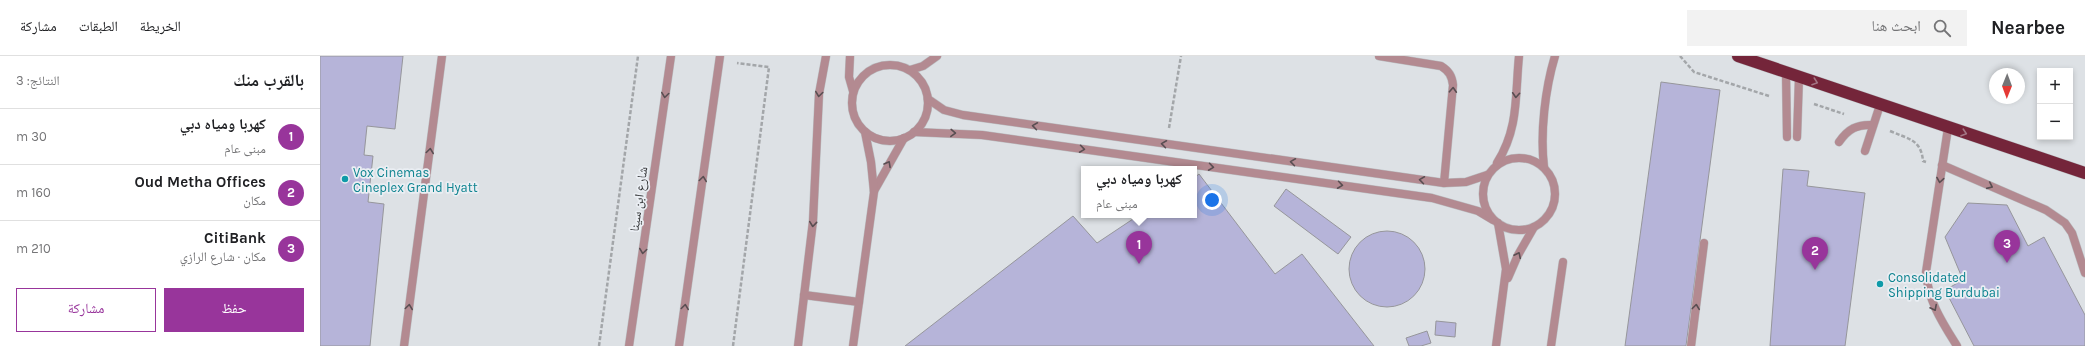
<!DOCTYPE html>
<html lang="ar">
<head>
<meta charset="utf-8">
<style>
  body { margin:0; font-family:Karla,"Noto Naskh Arabic",sans-serif; background:#f2f2f2; color:#202124; direction:rtl }
  .controls { position:absolute; right:12px; top:12px; display:grid; overflow:hidden; border-radius:0px; box-shadow:0 2px 6px #0003 }
  .controls button { width:36px; height:36px; display:grid; place-items:center; padding:0; border:0; border-bottom:1px solid #e0e0e0; background:#fff; color:#202124; font:20px sans-serif }
  .compass { position:absolute; left:1669px; top:12px; width:36px; height:36px; border-radius:50%; background:#fff; box-shadow:0 2px 6px #0003; rotate:181deg }
  .you { position:absolute; left:892px; top:144px; width:14px; height:14px; margin:-10px; border:3px solid #fff; border-radius:50%; background:#1a73e8; box-shadow:0 0 0 6px #1a73e833 }
  .badge { display:grid; place-items:center; width:26px; height:26px; border-radius:50%; background:#98359b; color:#fff; font-size:13px; font-weight:700 }
  .pin { position:absolute; translate:-50% -33px; filter:drop-shadow(0 1px 2px #0008) }
  .pin::after { content:''; position:absolute; top:21px; width:14px; height:12px; background:inherit; clip-path:polygon(0 0,100% 0,50% 100%) }
  .popup { position:absolute; left:761px; top:110px; width:116px; height:52px; box-sizing:border-box; display:grid; place-content:center; border-radius:0px; background:#fff; filter:drop-shadow(0 1px 3px #0005); font-size:13px; white-space:nowrap; color:#757577 }
  .popup b { font-size:15px; color:#202124 }
  .popup::after { content:''; position:absolute; left:50%; top:100%; margin-left:-8px; border:8px solid transparent; border-top-color:#fff }
  .list { margin:0; padding:0; list-style:none }
  h2 { display:flex; justify-content:space-between; align-items:center; height:52px; margin:0; padding:0 16px; font-size:17px }
  h2 small { font-size:13px; font-weight:400; color:#757577 }
  .list li { display:grid; grid-template-columns:26px 1fr auto; gap:12px; align-items:center; box-sizing:border-box; height:56px; padding:0 16px; border-top:1px solid #e0e0e0 }
  .list b { display:block; font-size:15px; white-space:nowrap }
  .list p { margin:0; font-size:13px; white-space:nowrap; color:#757577 }
  .list em { font-size:13px; font-style:normal; color:#757577 }
  .actions { display:flex; gap:8px; padding:12px 16px }
  .actions a { flex:1; padding:9px 0; border:1px solid #98359b; border-radius:0px; text-align:center; font-size:14px; color:#98359b }
  .actions .main { background:#98359b; color:#fff }
  .icon { flex:none; width:22px; height:22px; fill:none; stroke:currentColor; stroke-width:2; stroke-linecap:round; stroke-linejoin:round }
  .map { position:relative; flex:none; width:1765px; height:290px; overflow:hidden; direction:ltr }
  header { display:flex; align-items:center; gap:24px; box-sizing:border-box; height:56px; padding:0 20px; background:#fff; border-bottom:1px solid #e0e0e0 }
  header strong { font-size:19px }
  nav { display:flex; gap:22px; margin-inline-start:auto; font-size:14px }
  .search { width:280px; height:36px; background:#f2f2f2; display:flex; align-items:center; gap:10px; box-sizing:border-box; padding:0 14px; border-radius:0px; color:#757577; font-size:15px }
  main { display:flex }
  aside { flex:1; background:#fff }
  .map>svg:first-child { display:block }
  .building { fill:#b6b4d9; stroke:#96969b }
  .lines { fill:none; stroke-linecap:round; stroke-linejoin:round }
  .service-casing { stroke:#bbbfc2; stroke-width:9 }
  .tertiary-casing { stroke:#bbbfc2; stroke-width:9 }
  .motorway-casing { stroke:#bbbfc2; stroke-width:13 }
  .path { stroke:#a3a6a9; stroke-width:2.5; stroke-dasharray:4 2; stroke-linecap:butt }
  .service { stroke:#b38a91; stroke-width:8 }
  .tertiary { stroke:#b38a91; stroke-width:8 }
  .motorway { stroke:#74253a; stroke-width:12 }
  .oneway { stroke:#a37584 }
  .oneway2 { stroke:#594e52 }
  .culture-dot { fill:#0f9aa8; stroke:#eaeef3; stroke-width:1.5 }
  .labels { text-anchor:middle; stroke-width:3.5; stroke-linejoin:round; paint-order:stroke }
  .culture-label { font-size:13px; fill:#0d838f; stroke:#eaeef3; text-anchor:start }
  .street-label { font-size:13px; fill:#333537; stroke:#eaeef3 }
</style>
</head>
<body>
<header>
<strong>Nearbee</strong>
<div class="search"><svg class="icon" aria-label="search" viewBox="0 0 24 24"><circle cx="10" cy="10" r="6"/><path d="M15 15l6 6"/></svg>ابحث هنا</div>
<nav><a>الخريطة</a><a>الطبقات</a><a>مشاركة</a></nav>
</header>
<main>
<div class="map">
<svg width="1765" height="290" viewBox="0 0 1765 290">
  <rect width="100%" height="100%" fill="#dde1e5"/>
  <g class="building">
    <polygon points="0,0 83,0 75,73 47,70 44,99 53,100 48,146 64,148 50,290 0,290"/>
    <polygon points="1341,26 1400,34 1366,290 1305,290"/>
    <polygon points="1463,113 1489,115 1487,130 1545,137 1525,290 1450,290"/>
    <polygon points="879,118 955,218 982,198 1054,290 585,290 753,160 777,187 819,159 874,159 874,122"/>
    <polygon points="966,133 1031,181 1018,198 954,150"/>
    <polygon points="1648,147 1687,149 1708,190 1724,181 1765,259 1765,290 1654,290 1625,234 1643,224 1625,181"/>
    <circle cx="1067" cy="213" r="38"/>
    <polygon points="1116,265 1136,267 1135,281 1115,279"/>
    <polygon points="1107,275 1111,287 1101,290 1089,290 1086,282"/>
  </g>
  <g class="lines">
    <g class="service-casing">
      <g id="service">
        <polyline points="530,0 529,21 533,35"/>
        <path d="M1059,0l62,10c8,5 11,10 12,19l-9,98"/>
        <circle cx="570" cy="47" r="38"/>
        <polyline points="590,14 603,10 617,0"/>
        <polyline points="1466,16 1467,81"/>
        <polyline points="608,43 624,54 643,59 1124,127 1146,126 1167,119"/>
        <path d="M1628,72l-22,144c2,29 16,50 31,74"/>
        <polyline points="594,76 662,79 1112,142 1158,155 1173,164"/>
        <polyline points="1477,81 1479,21"/>
        <path d="M1519,86c9,-13 18,-18 34,-17"/>
        <polyline points="1545,95 1560,49"/>
        <circle cx="1199" cy="138" r="36"/>
        <path d="M1177,107c22,-35 18,-67 22,-107"/>
        <polyline points="1622,109 1726,154 1745,167 1752,177 1765,217"/>
        <path d="M1224,111c-4,-34 1,-78 11,-111"/>
        <polyline points="554,135 584,82"/>
        <polyline points="1188,222 1198,199 1214,171"/>
        <polyline points="484,239 539,246"/>
        <polyline points="84,290 122,0"/>
        <polyline points="478,290 493,165 499,38 506,0"/>
        <polyline points="533,290 554,136 551,106 545,76"/>
        <polyline points="1176,290 1186,213 1178,167"/>
        <polyline points="1231,290 1243,206"/>
        <polyline points="1371,290 1384,187"/>
      </g>
    </g>
    <g class="tertiary-casing">
      <g id="tertiary">
        <polyline points="309,290 351,0"/>
        <polyline points="359,290 400,0"/>
      </g>
    </g>
    <g class="motorway-casing">
      <polyline id="motorway" points="1418,0 1765,117"/>
    </g>
    <g class="path">
      <polyline points="1360,0 1374,16 1449,40"/>
      <polyline points="1494,48 1524,58"/>
      <polyline points="849,72 861,0"/>
      <path d="M1570,75c18,8 31,8 33,30l3,1"/>
      <polyline points="279,290 318,0"/>
      <polyline points="413,290 449,11 417,7"/>
    </g>
    <use href="#service" class="service"/>
    <use href="#tertiary" class="tertiary"/>
    <use href="#motorway" class="motorway"/>
  </g>
  <defs><path id="oneway-chevron" d="M-2-3.5L2.5 0L-2 3.5" fill="none" stroke-width="1.6" stroke-linecap="round" stroke-linejoin="round"/></defs>
  <g class="oneway">
    <use href="#oneway-chevron" transform="translate(1495 26) rotate(19)"/>
    <use href="#oneway-chevron" transform="translate(1644 77) rotate(18)"/>
  </g>
  <g class="oneway2">
    <use href="#oneway-chevron" transform="translate(1133 34) rotate(-87)"/>
    <use href="#oneway-chevron" transform="translate(499 38) rotate(98)"/>
    <use href="#oneway-chevron" transform="translate(345 39) rotate(98)"/>
    <use href="#oneway-chevron" transform="translate(1196 39) rotate(94)"/>
    <use href="#oneway-chevron" transform="translate(715 70) rotate(-172)"/>
    <use href="#oneway-chevron" transform="translate(633 77) rotate(2)"/>
    <use href="#oneway-chevron" transform="translate(844 88) rotate(-172)"/>
    <use href="#oneway-chevron" transform="translate(762 93) rotate(8)"/>
    <use href="#oneway-chevron" transform="translate(110 95) rotate(-82)"/>
    <use href="#oneway-chevron" transform="translate(973 106) rotate(-172)"/>
    <use href="#oneway-chevron" transform="translate(568 108) rotate(-61)"/>
    <use href="#oneway-chevron" transform="translate(891 111) rotate(8)"/>
    <use href="#oneway-chevron" transform="translate(383 123) rotate(-82)"/>
    <use href="#oneway-chevron" transform="translate(1102 124) rotate(-172)"/>
    <use href="#oneway-chevron" transform="translate(1620 124) rotate(99)"/>
    <use href="#oneway-chevron" transform="translate(1020 129) rotate(8)"/>
    <use href="#oneway-chevron" transform="translate(1670 130) rotate(24)"/>
    <use href="#oneway-chevron" transform="translate(493 168) rotate(96)"/>
    <use href="#oneway-chevron" transform="translate(323 195) rotate(98)"/>
    <use href="#oneway-chevron" transform="translate(1198 199) rotate(-64)"/>
    <use href="#oneway-chevron" transform="translate(89 251) rotate(-82)"/>
    <use href="#oneway-chevron" transform="translate(365 251) rotate(-82)"/>
    <use href="#oneway-chevron" transform="translate(1376 251) rotate(-83)"/>
    <use href="#oneway-chevron" transform="translate(1614 252) rotate(63)"/>
  </g>
  <g class="culture-dot">
    <circle cx="25" cy="123" r="4"/>
    <circle cx="1560" cy="228" r="4"/>
  </g>
  <g class="labels">
    <g class="culture-label">
      <text x="33" y="121">Vox Cinemas<tspan x="33" dy="15">Cineplex Grand Hyatt</tspan></text>
      <text x="1568" y="226">Consolidated<tspan x="1568" dy="15">Shipping Burdubai</tspan></text>
    </g>
    <g class="street-label">
      <text transform="translate(318 143) rotate(-82)" y="5">شارع ابن سينا</text>
    </g>
  </g>
</svg>
<div class="controls">
<button>+</button>
<button>−</button>
</div>
<svg class="compass" viewBox="-18 -18 36 36"><path d="M0-13l5 13h-10z" fill="#e53935"/><path d="M0 13l5-13h-10z" fill="#757577"/></svg>
<div class="you"></div>
<div class="pin badge" style="left:819px;top:208px">1</div>
<div class="popup"><b>كهربا ومياه دبي</b>مبنى عام</div>
<div class="pin badge" style="left:1495px;top:214px">2</div>
<div class="pin badge" style="left:1687px;top:207px">3</div>
</div>
<aside>
<h2>بالقرب منك<small>النتائج: 3</small></h2>
<ul class="list">
<li><span class="badge">1</span><div><b>كهربا ومياه دبي</b><p>مبنى عام</p></div><em>30 m</em></li>
<li><span class="badge">2</span><div><b>Oud Metha Offices</b><p>مكان</p></div><em>160 m</em></li>
<li><span class="badge">3</span><div><b>CitiBank</b><p>مكان · شارع الرازي</p></div><em>210 m</em></li>
</ul>
<div class="actions"><a class="main">حفظ</a><a>مشاركة</a></div>
</aside>
</main>
</body>
</html>
